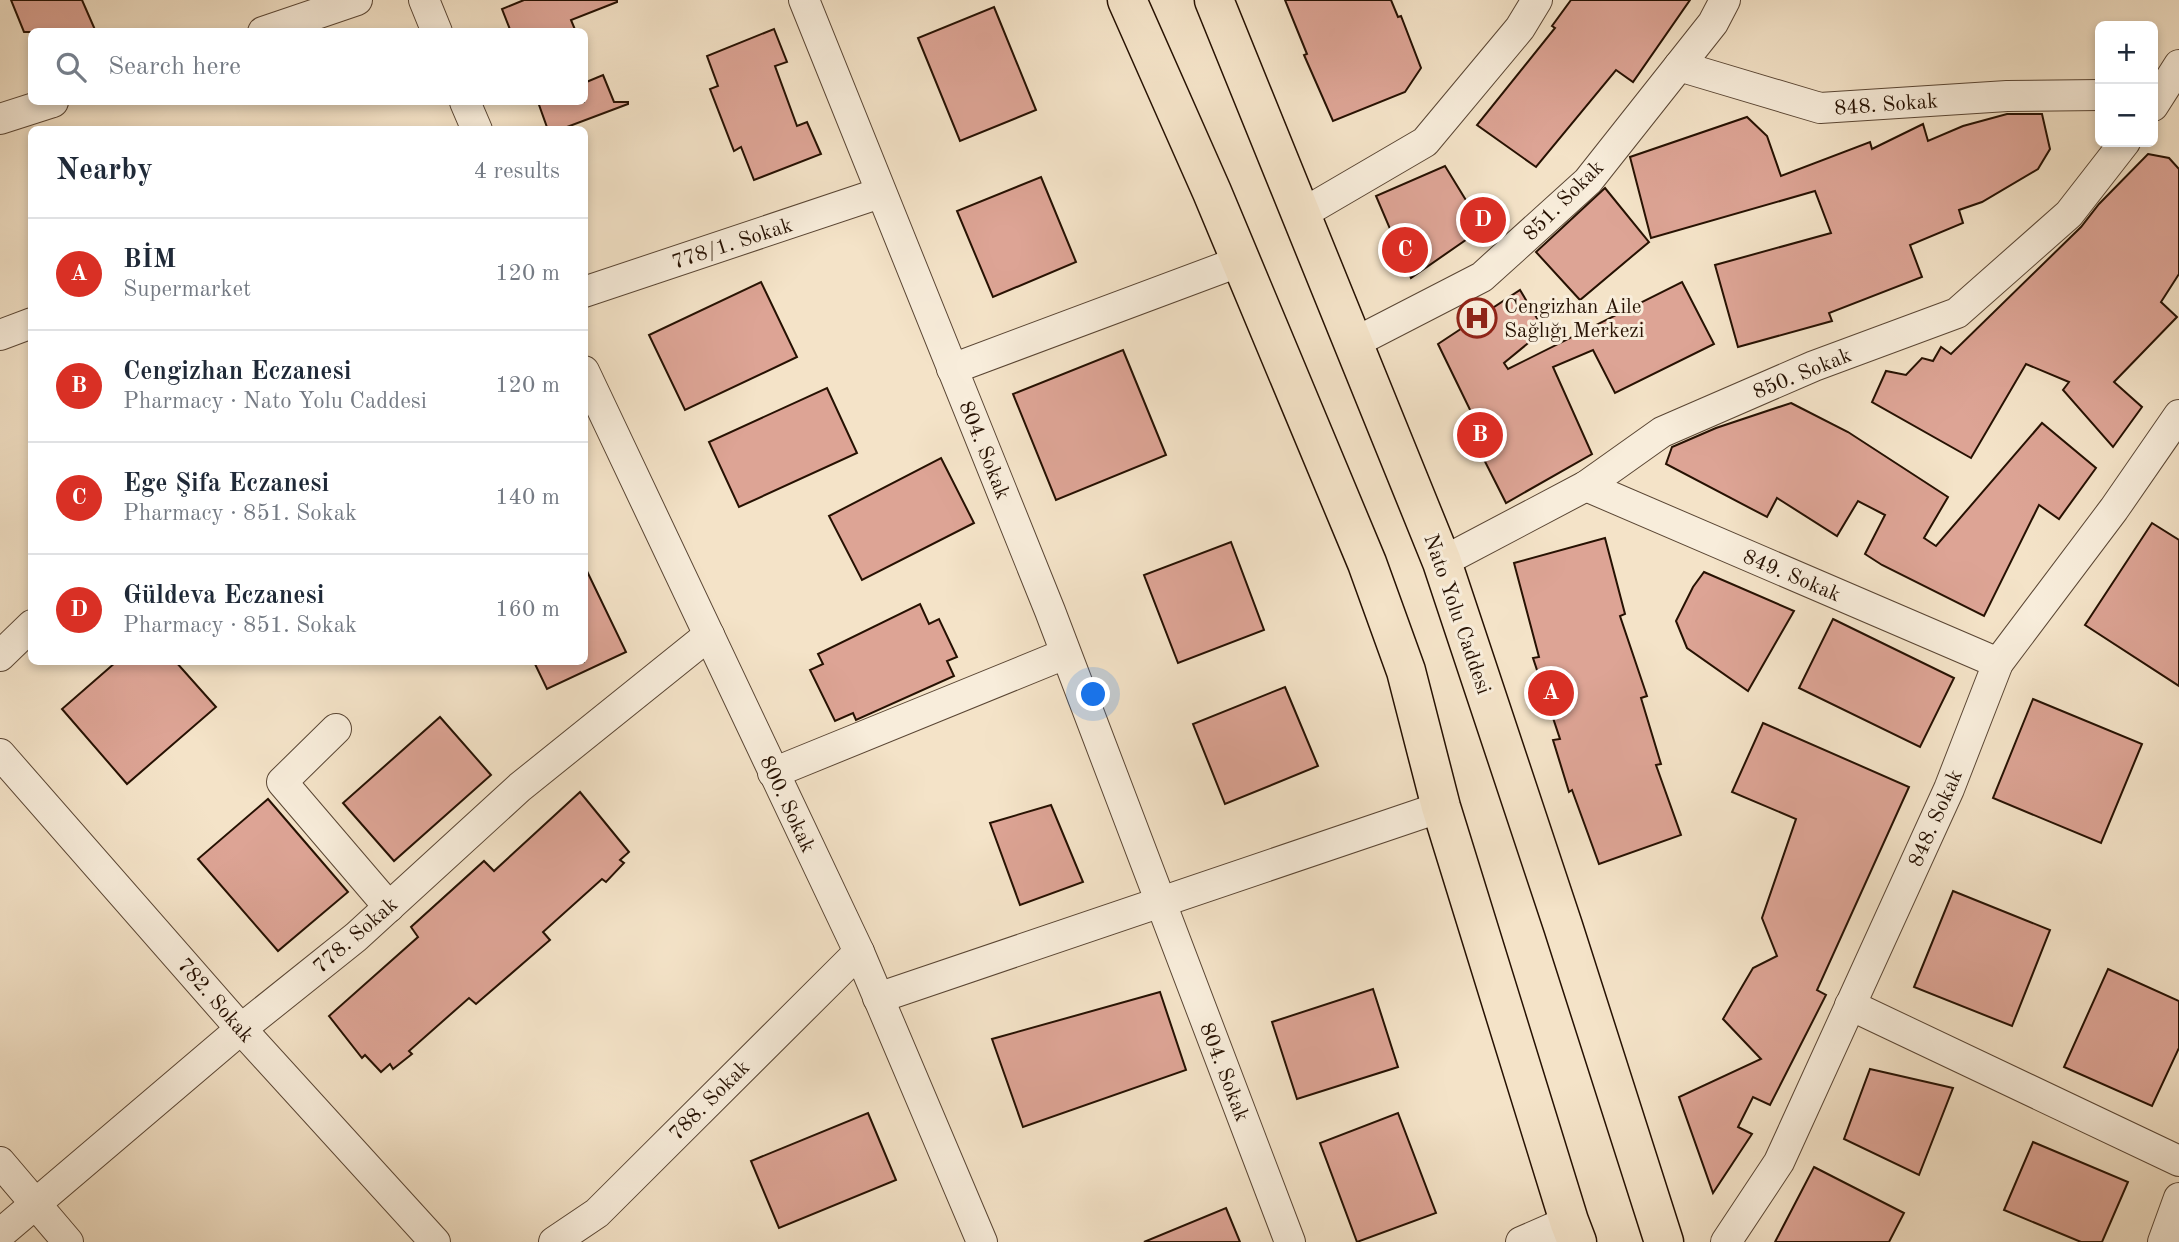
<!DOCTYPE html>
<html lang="en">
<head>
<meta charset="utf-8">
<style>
  body { margin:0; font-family:"Old Standard TT",serif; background:#f2f2f3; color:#1f2937 }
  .controls { position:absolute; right:21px; top:21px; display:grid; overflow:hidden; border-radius:10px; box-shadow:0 4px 10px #0003 }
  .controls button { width:63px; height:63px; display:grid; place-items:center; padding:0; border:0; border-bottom:2px solid #e0e1e3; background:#fff; color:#1f2937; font:35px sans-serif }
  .you { position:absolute; left:1094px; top:695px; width:24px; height:24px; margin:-18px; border:5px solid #fff; border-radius:50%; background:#1a73e8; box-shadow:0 0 0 10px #1a73e833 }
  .badge { display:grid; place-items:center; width:46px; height:46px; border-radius:50%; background:#d93025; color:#fff; font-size:23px; font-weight:700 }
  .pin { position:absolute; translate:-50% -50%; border:4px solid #fff; box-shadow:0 2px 7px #0006 }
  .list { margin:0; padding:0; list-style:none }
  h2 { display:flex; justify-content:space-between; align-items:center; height:91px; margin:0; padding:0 28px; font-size:30px }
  h2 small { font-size:23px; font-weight:400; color:#747a83 }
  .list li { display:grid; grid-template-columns:46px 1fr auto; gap:21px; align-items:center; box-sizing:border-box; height:112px; padding:0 28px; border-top:2px solid #e0e1e3 }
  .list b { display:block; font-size:26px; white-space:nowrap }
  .list p { margin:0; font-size:23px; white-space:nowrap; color:#747a83 }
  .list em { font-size:23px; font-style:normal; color:#747a83 }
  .icon { flex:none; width:38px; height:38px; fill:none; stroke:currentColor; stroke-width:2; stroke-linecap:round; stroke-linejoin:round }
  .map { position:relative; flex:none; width:2179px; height:1242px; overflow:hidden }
  .search { position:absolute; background:#fff; box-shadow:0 4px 10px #0003; left:28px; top:28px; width:560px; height:77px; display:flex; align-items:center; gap:18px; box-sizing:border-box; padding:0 24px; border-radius:10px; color:#747a83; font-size:26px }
  .panel { position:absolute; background:#fff; box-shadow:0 4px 10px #0003; left:28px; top:126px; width:560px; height:539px; border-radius:10px }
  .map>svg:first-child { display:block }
  .building { fill:#dda495; stroke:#261102; stroke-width:2 }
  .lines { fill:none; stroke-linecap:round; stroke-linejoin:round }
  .minor-casing { stroke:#5a4634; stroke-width:32 }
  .major-casing { stroke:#261102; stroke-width:41 }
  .minor { stroke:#f8eddb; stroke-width:30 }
  .major { stroke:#f4e3c8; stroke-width:38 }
  .labels { text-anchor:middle; stroke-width:6; stroke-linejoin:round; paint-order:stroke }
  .street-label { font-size:21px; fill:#261102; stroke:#f8eddb }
  .poi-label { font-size:21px; fill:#261102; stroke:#f8eddb; text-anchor:start }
</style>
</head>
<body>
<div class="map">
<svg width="2179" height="1242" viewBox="0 0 2179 1242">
  <rect width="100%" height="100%" fill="#f4e3c8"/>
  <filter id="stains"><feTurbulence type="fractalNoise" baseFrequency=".00286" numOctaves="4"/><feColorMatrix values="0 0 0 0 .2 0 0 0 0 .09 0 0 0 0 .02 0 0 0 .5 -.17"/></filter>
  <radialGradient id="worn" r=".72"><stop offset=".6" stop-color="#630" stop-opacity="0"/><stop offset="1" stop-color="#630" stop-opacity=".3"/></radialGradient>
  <g class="building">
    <polygon points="11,0 82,0 96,32 24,32"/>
    <polygon points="524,0 617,0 617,2 571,20 576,32 511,32 502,9"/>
    <polygon points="1285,0 1391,0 1398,17 1401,16 1421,68 1405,92 1333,121 1304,55 1307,54"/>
    <polygon points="1571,0 1690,0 1633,82 1616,70 1536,167 1477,125 1555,28 1552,26"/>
    <polygon points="994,7 1036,110 960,141 918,38"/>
    <polygon points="774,29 787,62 775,66 797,126 807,122 821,154 754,180 741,147 734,151 710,89 718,86 707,56"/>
    <polygon points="603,75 614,102 628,102 628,104 559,130 548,130 538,102 584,102 584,83"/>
    <polygon points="2007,114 2042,114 2050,149 2038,169 1982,202 1959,210 1963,223 1910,245 1922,277 1829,313 1832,321 1738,347 1715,265 1831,233 1815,191 1651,238 1630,157 1747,117 1767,136 1781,176 1870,142 1872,149 1923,124 1928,141 1963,126"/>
    <polygon points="2148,154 2169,158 2179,169 2179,274 2161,302 2177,317 2114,382 2142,407 2113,447 2063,390 2069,382 2026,364 1971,458 1872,402 1886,371 1906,375 1922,358 1933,361 1941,347 1951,354 2081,227 2099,204"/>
    <polygon points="1445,166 1483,228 1411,278 1376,196"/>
    <polygon points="1041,177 1076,262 993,297 957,211"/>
    <polygon points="1605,188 1649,242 1580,300 1536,252"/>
    <polygon points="761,282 797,357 685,410 649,335"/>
    <polygon points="1682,282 1714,344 1615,393 1593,350 1553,367 1592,454 1506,503 1467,426 1476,422 1438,344 1520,290 1544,330 1504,363 1508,369"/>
    <polygon points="1123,350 1166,455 1056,500 1013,394"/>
    <polygon points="827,388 857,453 739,507 709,442"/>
    <polygon points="1791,403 1848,432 1948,497 1924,538 1936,546 2042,423 2096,468 2059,519 2039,505 1984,616 1882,565 1865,554 1885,515 1858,501 1837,536 1777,498 1767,517 1666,464 1672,447 1716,428"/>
    <polygon points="941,458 974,523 862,580 829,516"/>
    <polygon points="2152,523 2179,540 2179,686 2085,625"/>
    <polygon points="1605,538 1625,614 1620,616 1647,696 1641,698 1661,764 1656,765 1681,835 1599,864 1572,790 1569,792 1553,740 1560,739 1533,658 1539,657 1514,563"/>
    <polygon points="1231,542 1264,630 1178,663 1144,575"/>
    <polygon points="584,565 626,652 547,689 534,662 584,662"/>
    <polygon points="1704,572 1794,611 1748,691 1687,648 1676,621 1693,587"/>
    <polygon points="920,604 929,624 939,619 957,657 947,661 954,676 856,720 853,713 835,721 810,670 823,664 818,654"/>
    <polygon points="1833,619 1954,678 1920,747 1799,688"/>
    <polygon points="116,662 176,662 216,707 127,784 62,709"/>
    <polygon points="1285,687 1318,766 1225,804 1193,724"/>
    <polygon points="2033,699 2142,744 2101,843 1993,798"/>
    <polygon points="440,717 491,775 394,861 343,803"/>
    <polygon points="1763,723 1909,787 1817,990 1826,995 1770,1105 1753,1097 1738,1127 1752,1134 1713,1193 1679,1097 1761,1059 1723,1019 1753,968 1777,956 1762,918 1796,819 1732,792"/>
    <polygon points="580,792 629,852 620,860 624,863 606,882 602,879 543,932 550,940 476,1004 469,998 409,1051 412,1054 393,1069 390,1064 381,1072 365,1055 362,1058 329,1016 418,937 411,927 484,861 494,871"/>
    <polygon points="268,799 348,892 278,951 198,859"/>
    <polygon points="1051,805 1083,882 1020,905 990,823"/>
    <polygon points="1953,891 2050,930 2012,1026 1914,987"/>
    <polygon points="2108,969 2179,1001 2179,1048 2152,1106 2064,1067"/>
    <polygon points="1373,989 1398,1067 1297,1099 1272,1022"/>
    <polygon points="1160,992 1186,1070 1023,1127 992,1039"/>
    <polygon points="1870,1069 1953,1088 1919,1175 1844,1139"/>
    <polygon points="868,1113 896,1180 779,1228 751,1161"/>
    <polygon points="1398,1113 1436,1213 1357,1242 1320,1143"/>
    <polygon points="2033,1142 2128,1182 2102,1242 2081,1242 2004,1210"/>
    <polygon points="1814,1167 1904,1213 1889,1242 1775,1242"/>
    <polygon points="1226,1208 1240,1242 1144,1242"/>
  </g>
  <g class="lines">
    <g class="minor-casing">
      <g id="minor">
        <polyline points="424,0 437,32"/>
        <polyline points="804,0 1050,611 1290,1242"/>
        <polyline points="263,32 357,0"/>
        <polyline points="1679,66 1820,108 2007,96 2100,95"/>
        <polyline points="465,102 477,130"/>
        <polyline points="2153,106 2179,65"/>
        <polyline points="0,119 53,102"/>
        <polyline points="1300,215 1425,142 1520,28 1537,0"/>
        <polyline points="584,292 880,193"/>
        <polyline points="0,335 32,323"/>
        <polyline points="1352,344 1482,277 1588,181 1713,23 1725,0"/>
        <polyline points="952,369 1241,261"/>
        <polyline points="584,371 859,952 982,1242"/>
        <polyline points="1586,486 1998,663"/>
        <polyline points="1442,562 1586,486 1662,432 1814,366 1957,313 2069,214 2125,142"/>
        <polyline points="0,656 32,625"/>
        <polyline points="336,729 282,782 389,907"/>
        <polyline points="0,754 241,1029 435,1242"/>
        <polyline points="773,773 1065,654"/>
        <polyline points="878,998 1441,807"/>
        <polyline points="1850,1005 2179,1161"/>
        <polyline points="0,1162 68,1242"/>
        <polyline points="0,1234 241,1029 356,937 520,787 709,635"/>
        <polyline points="554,1242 597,1213 859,952"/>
        <polyline points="1521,1242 1569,1221"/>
        <polyline points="1726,1242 1779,1162 1949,789 1998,663 2114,509 2179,415"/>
        <polyline points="2163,1242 2179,1198"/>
      </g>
    </g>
    <g class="major-casing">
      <g id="major">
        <polyline points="1127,0 1212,192 1367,563 1406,671 1441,807 1569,1221 1577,1242"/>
        <polyline points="1214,0 1442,562 1563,926 1664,1242"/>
      </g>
    </g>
    <use href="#minor" class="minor"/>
    <use href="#major" class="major"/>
  </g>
  <defs>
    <g id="hospital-ring" transform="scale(2.0125)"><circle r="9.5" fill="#f8eddb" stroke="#8f2418" stroke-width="1.5"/><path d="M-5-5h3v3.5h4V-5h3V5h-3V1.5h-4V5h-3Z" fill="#8f2418"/></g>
  </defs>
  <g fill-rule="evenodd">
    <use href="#hospital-ring" x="1477" y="318"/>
  </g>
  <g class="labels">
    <g class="street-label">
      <text transform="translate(1886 104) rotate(-4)" y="7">848. Sokak</text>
      <text transform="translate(1563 200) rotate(-45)" y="7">851. Sokak</text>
      <text transform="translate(732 243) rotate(-18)" y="7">778/1. Sokak</text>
      <text transform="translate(1802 373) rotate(-22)" y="7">850. Sokak</text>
      <text transform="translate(985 450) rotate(68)" y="7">804. Sokak</text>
      <text transform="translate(1792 575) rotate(23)" y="7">849. Sokak</text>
      <text transform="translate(1458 614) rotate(71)" y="7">Nato Yolu Caddesi</text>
      <text transform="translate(788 804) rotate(65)" y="7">800. Sokak</text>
      <text transform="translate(1935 818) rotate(-66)" y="7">848. Sokak</text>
      <text transform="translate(355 935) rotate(-41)" y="7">778. Sokak</text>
      <text transform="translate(216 1000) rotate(49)" y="7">782. Sokak</text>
      <text transform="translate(1225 1072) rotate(69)" y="7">804. Sokak</text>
      <text transform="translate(709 1100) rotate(-45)" y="7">788. Sokak</text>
    </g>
    <g class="poi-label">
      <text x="1504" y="313">Cengizhan Aile<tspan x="1504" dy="24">Sağlığı Merkezi</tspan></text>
    </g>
  </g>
  <rect width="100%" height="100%" filter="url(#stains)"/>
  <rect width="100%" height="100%" fill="url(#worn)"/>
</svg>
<div class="controls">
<button>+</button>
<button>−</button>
</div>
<div class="you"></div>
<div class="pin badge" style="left:1551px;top:693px">A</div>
<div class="pin badge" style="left:1480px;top:435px">B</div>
<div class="pin badge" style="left:1405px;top:250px">C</div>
<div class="pin badge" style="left:1483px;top:220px">D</div>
<div class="search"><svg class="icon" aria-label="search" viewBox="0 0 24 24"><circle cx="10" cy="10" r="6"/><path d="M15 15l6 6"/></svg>Search here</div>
<section class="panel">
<h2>Nearby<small>4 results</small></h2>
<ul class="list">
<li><span class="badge">A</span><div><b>BİM</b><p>Supermarket</p></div><em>120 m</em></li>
<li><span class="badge">B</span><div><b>Cengizhan Eczanesi</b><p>Pharmacy · Nato Yolu Caddesi</p></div><em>120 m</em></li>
<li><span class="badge">C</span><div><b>Ege Şifa Eczanesi</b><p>Pharmacy · 851. Sokak</p></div><em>140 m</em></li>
<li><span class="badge">D</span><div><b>Güldeva Eczanesi</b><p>Pharmacy · 851. Sokak</p></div><em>160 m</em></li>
</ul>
</section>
</div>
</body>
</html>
